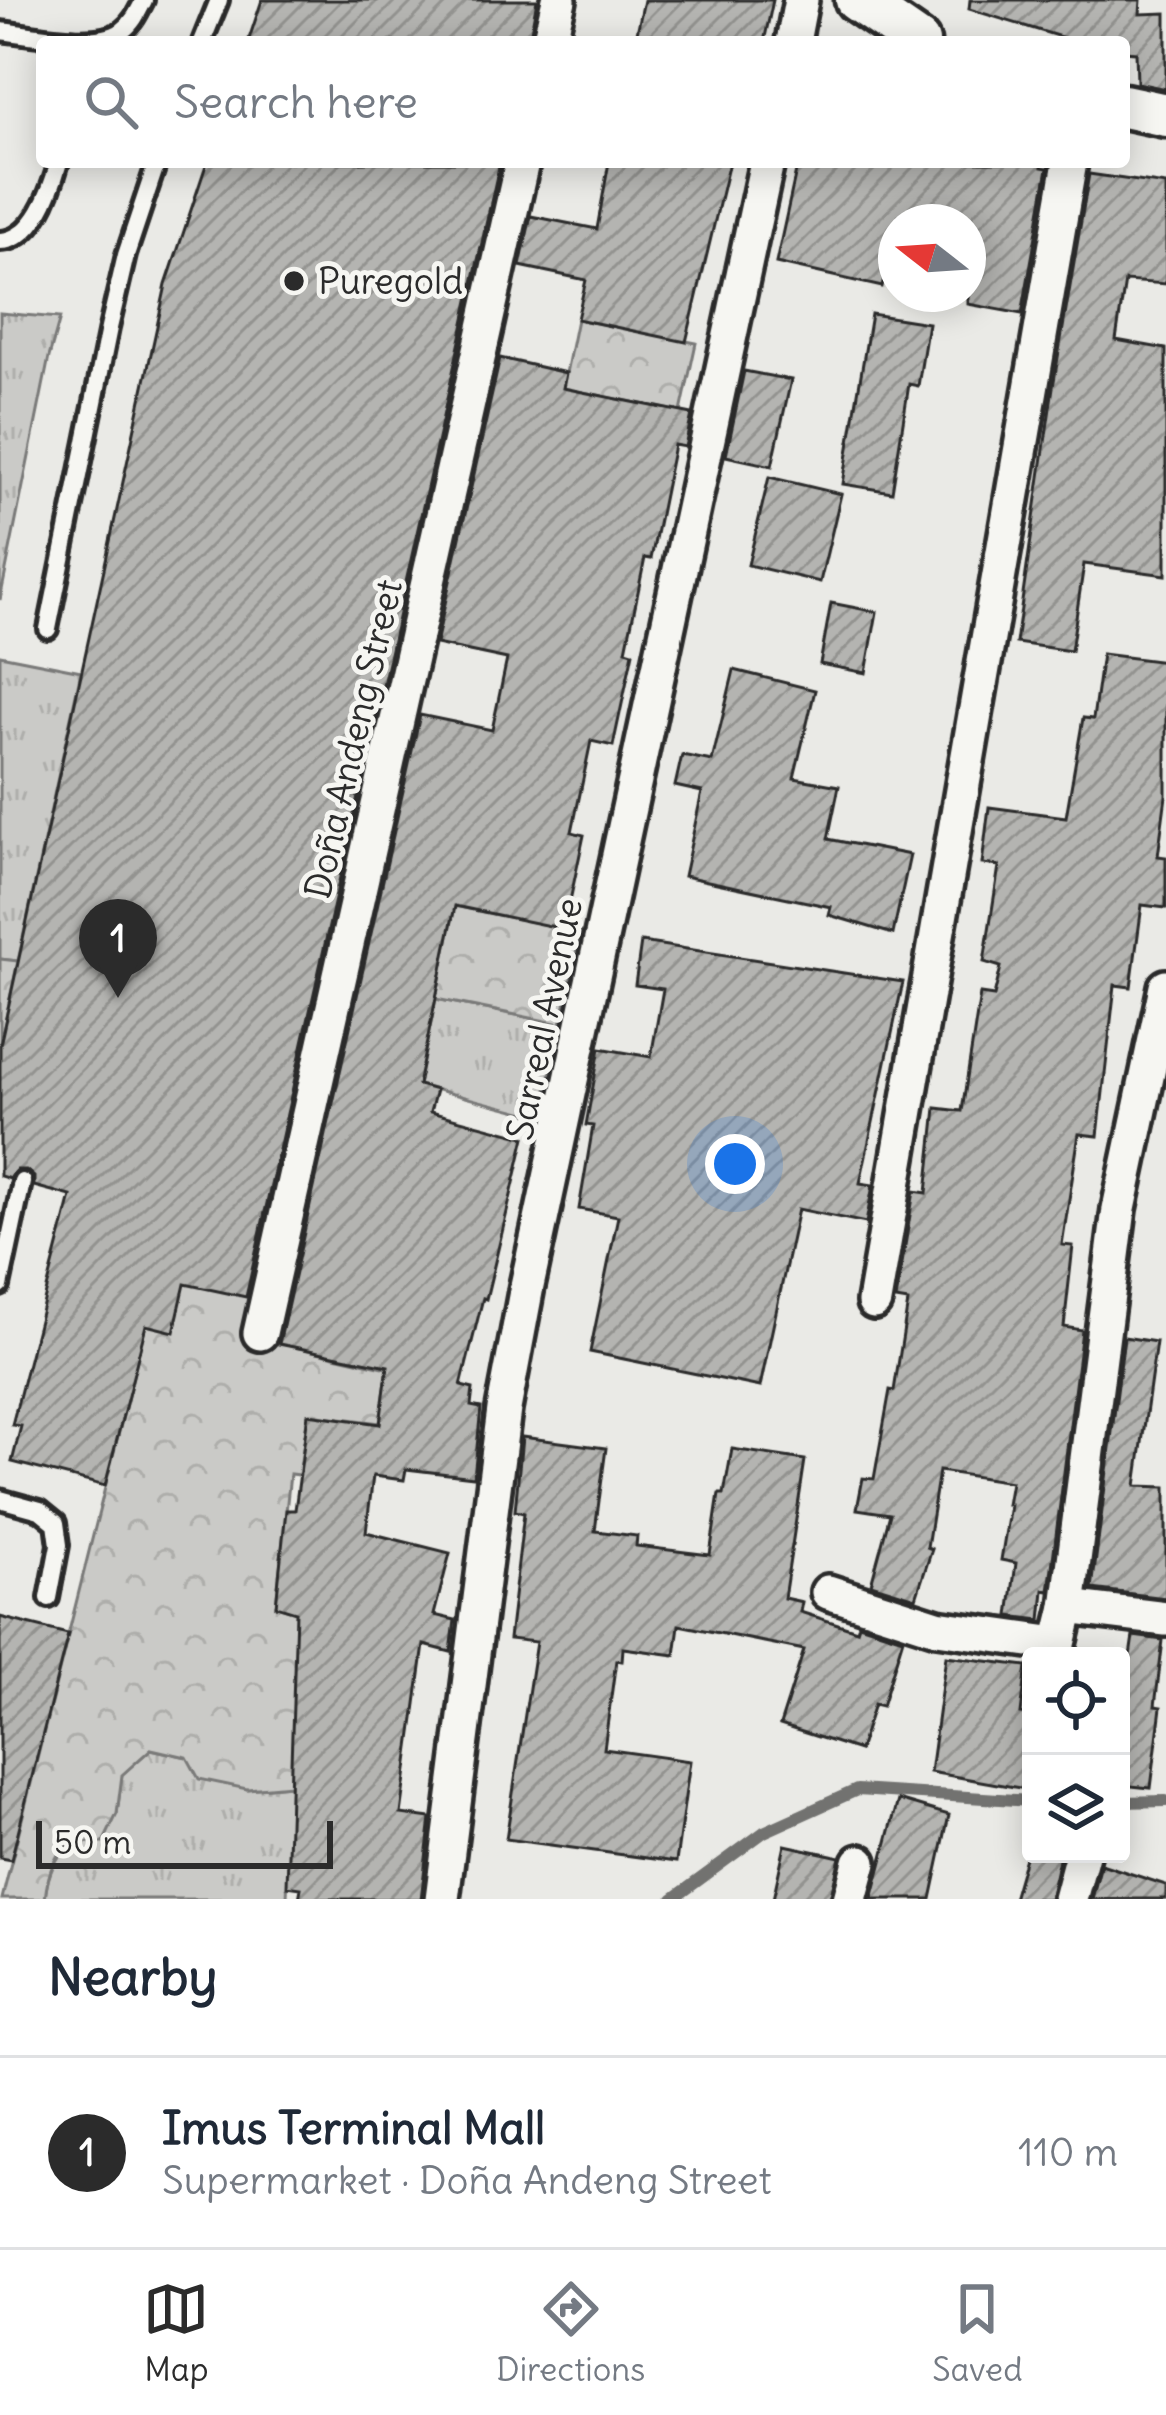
<!DOCTYPE html>
<html lang="en">
<head>
<meta charset="utf-8">
<style>
  body { margin:0; font-family:Delius,sans-serif; background:#f2f2f3; color:#1f2937 }
  .controls { position:absolute; right:36px; bottom:36px; display:grid; overflow:hidden; border-radius:12px; box-shadow:0 6px 30px #0003 }
  .controls button { width:108px; height:108px; display:grid; place-items:center; padding:0; border:0; border-bottom:3px solid #e0e1e3; background:#fff; color:#1f2937; font:60px sans-serif }
  .compass { position:absolute; left:878px; top:204px; width:108px; height:108px; border-radius:50%; background:#fff; box-shadow:0 6px 30px #0003; rotate:287deg }
  .scale { position:absolute; left:36px; bottom:30px; width:297px; box-sizing:border-box; padding-left:12px; border:6px solid #2b2b2b; border-top:0; font-size:33px; line-height:42px; white-space:nowrap; color:#2b2b2b; -webkit-text-stroke:9px #f6f6f2; paint-order:stroke }
  .you { position:absolute; left:735px; top:1164px; width:42px; height:42px; margin:-30px; border:9px solid #fff; border-radius:50%; background:#1a73e8; box-shadow:0 0 0 18px #1a73e833 }
  .badge { display:grid; place-items:center; width:78px; height:78px; border-radius:50%; background:#2b2b2b; color:#fff; font-size:39px; font-weight:700 }
  .pin { position:absolute; translate:-50% -99px; filter:drop-shadow(0 3px 6px #0008) }
  .pin::after { content:''; position:absolute; top:63px; width:42px; height:36px; background:inherit; clip-path:polygon(0 0,100% 0,50% 100%) }
  .list { margin:0; padding:0; list-style:none }
  h2 { display:flex; justify-content:space-between; align-items:center; height:156px; margin:0; padding:0 48px; font-size:51px }
  h2 small { font-size:39px; font-weight:400; color:#747a83 }
  .list li { display:grid; grid-template-columns:78px 1fr auto; gap:36px; align-items:center; box-sizing:border-box; height:192px; padding:0 48px; border-top:3px solid #e0e1e3 }
  .list b { display:block; font-size:45px; white-space:nowrap }
  .list p { margin:0; font-size:39px; white-space:nowrap; color:#747a83 }
  .list em { font-size:39px; font-style:normal; color:#747a83 }
  .icon { flex:none; width:66px; height:66px; fill:none; stroke:currentColor; stroke-width:2; stroke-linecap:round; stroke-linejoin:round }
  .map { position:relative; flex:none; width:1166px; height:1899px; overflow:hidden }
  .search { position:absolute; background:#fff; box-shadow:0 6px 30px #0003; left:36px; right:36px; top:36px; height:132px; display:flex; align-items:center; gap:30px; box-sizing:border-box; padding:0 42px; border-radius:12px; color:#747a83; font-size:45px }
  .sheet { height:348px; background:#fff }
  nav { display:flex; justify-content:space-around; align-items:center; box-sizing:border-box; height:168px; border-top:3px solid #e0e1e3; background:#fff; font-size:33px; color:#747a83 }
  nav a { display:grid; justify-items:center; gap:6px }
  nav .on { color:#2b2b2b }
  .map>svg:first-child { display:block }
  .grass { fill:url(#grass-tufts); stroke:#7a7a79; stroke-width:3 }
  .forest { fill:url(#forest-crowns); stroke:#7a7a79; stroke-width:3 }
  .lines { fill:none; stroke-linecap:round; stroke-linejoin:round }
  .stream { stroke:#727270; stroke-width:12 }
  .building { fill:url(#building-hatch); stroke:#2b2b2b; stroke-width:3 }
  .service-casing { stroke:#2b2b2b; stroke-width:26 }
  .minor-casing { stroke:#2b2b2b; stroke-width:42 }
  .tertiary-casing { stroke:#2b2b2b; stroke-width:51 }
  .service { stroke:#f6f6f2; stroke-width:16 }
  .minor { stroke:#f6f6f2; stroke-width:33 }
  .tertiary { stroke:#f6f6f2; stroke-width:42 }
  .poi-dot { fill:#2b2b2b; stroke:#f6f6f2; stroke-width:4.5 }
  .labels { text-anchor:middle; stroke-width:10; stroke-linejoin:round; paint-order:stroke }
  .poi-label { font-size:36px; fill:#2b2b2b; stroke:#f6f6f2; text-anchor:start }
  .street-label { font-size:36px; fill:#2b2b2b; stroke:#f6f6f2 }
</style>
</head>
<body>
<div class="map">
<svg width="1166" height="1899" viewBox="0 0 1166 1899">
  <defs>
    <pattern id="grass-tufts" width="24" height="20" patternUnits="userSpaceOnUse" patternTransform="scale(3)"><rect width="24" height="20" fill="#cacac7"/><path d="M3 7l-1-3M5 7V3M7 7l1-3M15 17l-1-3M17 17v-4M19 17l1-3" fill="none" stroke="#aeaeab"/></pattern>
    <pattern id="forest-crowns" width="20" height="18" patternUnits="userSpaceOnUse" patternTransform="scale(3)"><rect width="20" height="18" fill="#cacac7"/><path d="M2 6a3 3 0 1 1 6 0M12 15a3 3 0 1 1 6 0" fill="none" stroke="#aeaeab"/></pattern>
    <pattern id="building-hatch" width="6" height="6" patternUnits="userSpaceOnUse" patternTransform="scale(3)"><rect width="6" height="6" fill="#b4b4b1"/><path d="M-1 1l2-2M0 6l6-6M5 7l2-2" fill="none" stroke="#939390"/></pattern>
  </defs>
  <rect width="100%" height="100%" fill="#eaeae6"/>
  <filter id="ink" filterUnits="userSpaceOnUse"><feTurbulence type="fractalNoise" baseFrequency=".00833" numOctaves="2"/><feDisplacementMap in="SourceGraphic" scale="24" xChannelSelector="R" yChannelSelector="G"/><feConvolveMatrix kernelMatrix="1 2 1 2 8 2 1 2 1" color-interpolation-filters="sRGB"/></filter>
  <g filter="url(#ink)">
    <g class="grass">
      <polygon points="0,313 60,318 49,357 0,600"/>
      <polygon points="0,655 81,671 18,961 0,959"/>
      <polygon points="436,999 561,1024 541,1117 418,1085"/>
      <path d="M151,1749l36,8 60,32 44,-4 -4,114h-242c4,-51 33,-60 72,-85l5,-40z"/>
    </g>
    <g class="forest">
      <polygon points="577,319 696,343 681,412 563,388"/>
      <polygon points="455,906 581,932 561,1024 436,999"/>
      <polygon points="0,959 18,961 0,1045"/>
      <path d="M183,1176l89,20 -30,139 146,33 -8,55 -72,-9 -9,61 -9,-1 -14,132 21,6 -6,173 -44,4 -48,-10 -12,-22 -36,-8 -29,26 -5,39 -14,29c-9,0 -24,-3 -32,1 -19,8 -24,37 -26,55h-43z"/>
    </g>
    <g class="lines">
      <g class="stream">
        <polyline points="1121,1802 1166,1801"/>
        <polyline points="673,1899 764,1832 857,1790 1031,1801"/>
      </g>
    </g>
    <g class="building">
      <polygon points="262,0 537,0 529,42 248,42"/>
      <polygon points="644,0 773,0 764,42 635,42"/>
      <polygon points="970,0 1141,0 1140,14 1166,13 1166,89 1137,83 1136,52 1124,51 1124,42 1077,42 969,9"/>
      <polygon points="207,162 500,162 246,1297 185,1284 174,1332 146,1325 105,1486 12,1462 21,1426 12,1425 71,1196 34,1186 34,1177 26,1170 17,1170 10,1179 0,1176 0,1045 166,285"/>
      <polygon points="609,162 729,162 686,342 577,319 586,280 520,266 531,216 597,229"/>
      <polygon points="798,162 1043,162 1042,167 1048,168 1022,314 968,304 968,222 937,222 899,216 882,287 776,263"/>
      <polygon points="1089,174 1166,185 1166,284 1125,281 1116,340 1166,349 1166,575 1084,564 1071,651 1016,643 1053,387"/>
      <polygon points="871,314 928,323 918,386 909,384 892,492 843,484"/>
      <polygon points="500,358 566,373 563,388 692,414 685,447 674,445 651,559 645,558 626,650 633,652 613,746 591,741 572,832 584,835 564,929 455,906 418,1085 436,1090 430,1112 525,1137 486,1299 483,1298 461,1386 473,1389 471,1406 481,1408 474,1477 406,1469 404,1480 373,1476 366,1532 450,1553 434,1615 455,1620 451,1652 424,1645 401,1814 431,1818 421,1899 299,1899 301,1888 287,1886 296,1612 276,1606 286,1510 295,1510 308,1414 380,1424 388,1366 279,1344 420,715 492,730 507,659 436,644"/>
      <polygon points="744,371 791,380 772,466 726,456"/>
      <polygon points="769,477 841,494 820,582 748,565"/>
      <polygon points="831,603 877,612 866,673 820,664"/>
      <polygon points="1102,654 1166,662 1166,796 1158,856 1166,857 1166,908 1142,905 1131,987 1115,985 1098,1136 1079,1134 1062,1245 1073,1246 1064,1327 1082,1330 1049,1591 1044,1590 1041,1620 1009,1616 1016,1563 1001,1560 1010,1505 1007,1505 1011,1482 939,1471 927,1547 932,1549 916,1598 871,1584 890,1514 857,1509 863,1478 874,1479 890,1390 894,1391 908,1302 896,1300 914,1191 927,1193 936,1108 962,1111 980,994 994,996 1001,967 984,962 999,866 982,864 989,807 1066,817 1083,718 1093,719"/>
      <polygon points="734,670 815,690 794,778 839,786 828,839 910,855 893,934 829,915 831,907 684,876 702,792 675,786 682,755 712,761"/>
      <polygon points="641,942 903,982 860,1183 873,1185 866,1223 798,1209 760,1387 590,1352 618,1216 579,1209 593,1126 586,1125 600,1048 651,1057 663,989 635,985"/>
      <polygon points="1124,1337 1156,1342 1136,1486 1166,1487 1166,1598 1092,1589"/>
      <polygon points="522,1437 606,1448 595,1531 637,1536 636,1546 710,1555 719,1494 724,1494 732,1449 805,1460 784,1598 802,1602 800,1612 857,1630 859,1624 903,1638 882,1706 874,1704 859,1750 780,1725 804,1650 679,1625 675,1655 623,1648 622,1661 616,1660 604,1749 690,1761 676,1862 506,1839 536,1642 509,1639 524,1513 515,1511"/>
      <polygon points="0,1617 68,1634 11,1860 0,1858"/>
      <polygon points="1133,1636 1163,1640 1155,1706 1161,1707 1151,1788 1121,1785 1121,1717"/>
      <polygon points="946,1656 1027,1666 1021,1714 1031,1716 1031,1790 930,1772"/>
      <polygon points="898,1800 949,1815 931,1899 872,1899"/>
      <polygon points="785,1845 840,1857 830,1899 773,1899"/>
      <polygon points="1026,1854 1060,1854 1050,1899 1013,1899"/>
      <polygon points="1101,1864 1166,1885 1166,1899 1092,1899"/>
    </g>
    <g class="lines">
      <g class="service-casing">
        <g id="service">
          <path d="M0,31c31,3 96,18 122,0 11,-8 16,-19 22,-31"/>
          <polyline points="202,42 219,0"/>
          <path d="M0,241c35,-1 51,-51 59,-79"/>
          <polyline points="48,629 109,328 126,255 157,162"/>
          <polyline points="0,1286 22,1182"/>
          <polyline points="0,1499 40,1510 56,1523 59,1545 49,1598"/>
        </g>
      </g>
      <g class="minor-casing">
        <g id="minor">
          <polyline points="549,42 559,0"/>
          <polyline points="793,42 801,0"/>
          <polyline points="874,1302 1070,162"/>
          <polyline points="260,1333 522,162"/>
          <polyline points="828,1592 937,1627 1057,1644"/>
          <polyline points="1068,1607 1166,1619"/>
          <polyline points="1056,1656 1068,1607 1119,1209 1166,987"/>
          <polyline points="442,1899 504,1409 527,1286 767,162"/>
          <polyline points="850,1899 860,1862"/>
          <polyline points="1070,1899 1082,1854"/>
        </g>
      </g>
      <g class="tertiary-casing">
        <g id="tertiary">
          <polyline points="857,0 918,42"/>
          <polyline points="1124,106 1166,115"/>
        </g>
      </g>
      <use href="#service" class="service"/>
      <use href="#minor" class="minor"/>
      <use href="#tertiary" class="tertiary"/>
    </g>
  </g>
  <circle class="poi-dot" cx="294" cy="281" r="12"/>
  <g class="labels">
    <g class="poi-label">
      <text x="318" y="294">Puregold</text>
    </g>
    <g class="street-label">
      <text transform="translate(353 739) rotate(-77)" y="13">Doña Andeng Street</text>
      <text transform="translate(544 1019) rotate(-78)" y="13">Sarreal Avenue</text>
    </g>
  </g>
</svg>
<div class="controls">
<button><svg class="icon" aria-label="locate" viewBox="0 0 24 24"><circle cx="12" cy="12" r="6"/><path d="M12 2v4M12 18v4M2 12h4M18 12h4"/></svg></button>
<button><svg class="icon" aria-label="layers" viewBox="0 0 24 24"><path d="M12 4l9 5-9 5-9-5zM3 14l9 5 9-5"/></svg></button>
</div>
<svg class="compass" viewBox="-18 -18 36 36"><path d="M0-13l5 13h-10z" fill="#e53935"/><path d="M0 13l5-13h-10z" fill="#747a83"/></svg>
<div class="scale">50 m</div>
<div class="you"></div>
<div class="pin badge" style="left:118px;top:998px">1</div>
<div class="search"><svg class="icon" aria-label="search" viewBox="0 0 24 24"><circle cx="10" cy="10" r="6"/><path d="M15 15l6 6"/></svg>Search here</div>
</div>
<section class="sheet">
<h2>Nearby<small></small></h2>
<ul class="list">
<li><span class="badge">1</span><div><b>Imus Terminal Mall</b><p>Supermarket · Doña Andeng Street</p></div><em>110 m</em></li>
</ul>
</section>
<nav>
<a class="on"><svg class="icon" aria-label="map" viewBox="0 0 24 24"><path d="M3 6l6-2 6 2 6-2v14l-6 2-6-2-6 2zM9 4v14M15 6v14"/></svg>Map</a>
<a><svg class="icon" aria-label="directions" viewBox="0 0 24 24"><path d="M12 3l9 9-9 9-9-9zM9 14v-3h6M13 9l2 2-2 2"/></svg>Directions</a>
<a><svg class="icon" aria-label="saved" viewBox="0 0 24 24"><path d="M7 4h10v16l-5-4-5 4z"/></svg>Saved</a>
</nav>
</body>
</html>
